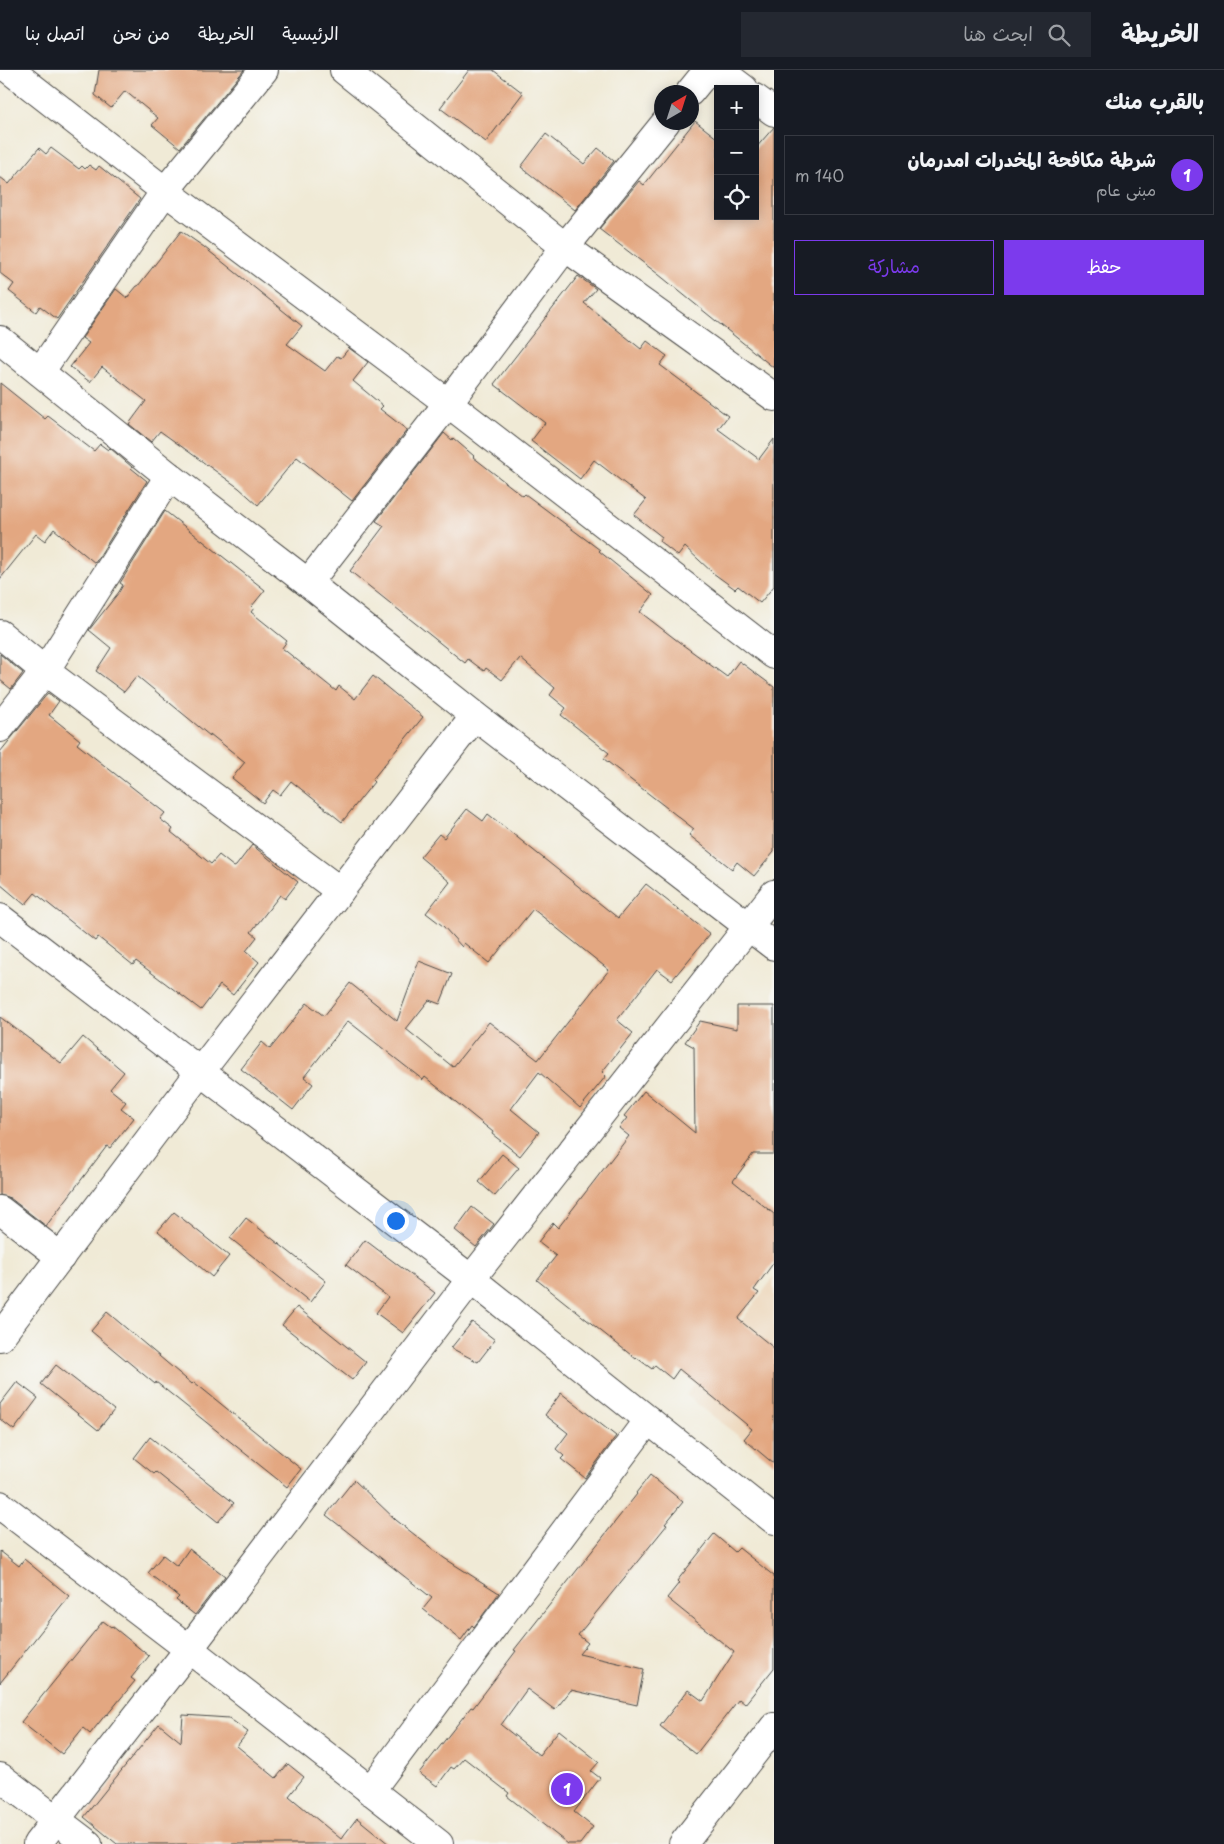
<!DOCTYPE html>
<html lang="ar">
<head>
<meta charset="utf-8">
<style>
  body { margin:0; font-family:"Playpen Sans","Playpen Sans Arabic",sans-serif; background:#242831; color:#f1f3f6; direction:rtl }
  .controls { position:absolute; right:15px; top:15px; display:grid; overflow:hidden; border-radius:0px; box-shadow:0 2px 12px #0003 }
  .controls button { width:45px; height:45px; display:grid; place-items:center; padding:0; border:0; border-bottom:1px solid #363941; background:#171b24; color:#f1f3f6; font:25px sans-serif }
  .compass { position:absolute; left:654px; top:15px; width:45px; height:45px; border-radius:50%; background:#171b24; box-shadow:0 2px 12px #0003; rotate:39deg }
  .you { position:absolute; left:395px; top:1150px; width:18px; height:18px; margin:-12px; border:4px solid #fff; border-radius:50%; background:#1a73e8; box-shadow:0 0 0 8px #1a73e833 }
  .badge { display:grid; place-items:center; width:32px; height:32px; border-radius:50%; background:#7c3aed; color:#fff; font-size:16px; font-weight:700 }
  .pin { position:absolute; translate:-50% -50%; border:2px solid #fff; box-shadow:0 1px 5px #0006 }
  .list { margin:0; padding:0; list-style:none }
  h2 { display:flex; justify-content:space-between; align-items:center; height:65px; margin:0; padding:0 20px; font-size:21px }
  h2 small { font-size:16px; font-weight:400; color:#9ea1a6 }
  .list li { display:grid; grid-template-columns:32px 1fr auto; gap:15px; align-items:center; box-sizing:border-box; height:80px; margin:0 10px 10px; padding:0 10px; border:1px solid #363941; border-radius:0px }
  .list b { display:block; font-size:19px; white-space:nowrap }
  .list p { margin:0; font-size:16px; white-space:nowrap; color:#9ea1a6 }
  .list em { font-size:16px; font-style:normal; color:#9ea1a6 }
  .actions { display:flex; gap:10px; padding:15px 20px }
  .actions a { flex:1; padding:11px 0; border:1px solid #7c3aed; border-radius:0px; text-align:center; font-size:18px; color:#7c3aed }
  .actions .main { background:#7c3aed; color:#fff }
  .icon { flex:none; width:28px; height:28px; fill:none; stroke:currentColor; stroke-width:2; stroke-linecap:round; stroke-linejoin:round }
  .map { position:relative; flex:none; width:774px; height:1774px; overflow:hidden; direction:ltr }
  header { display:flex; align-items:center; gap:30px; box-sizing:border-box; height:70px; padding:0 25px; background:#171b24; border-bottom:1px solid #363941 }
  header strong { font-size:24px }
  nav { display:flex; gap:28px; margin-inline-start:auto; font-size:18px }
  .search { width:350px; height:45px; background:#242831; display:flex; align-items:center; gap:12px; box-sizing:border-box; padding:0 18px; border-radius:0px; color:#9ea1a6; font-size:19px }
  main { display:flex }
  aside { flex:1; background:#171b24 }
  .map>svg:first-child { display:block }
  .built { fill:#edd7bb }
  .building { fill:#e3a781 }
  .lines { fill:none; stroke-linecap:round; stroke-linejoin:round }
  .street-casing { stroke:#494845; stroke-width:30 }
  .secondary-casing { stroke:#494845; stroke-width:30 }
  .street { stroke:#fff; stroke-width:28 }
  .secondary { stroke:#fff; stroke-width:28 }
</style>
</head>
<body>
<header>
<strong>الخريطة</strong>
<div class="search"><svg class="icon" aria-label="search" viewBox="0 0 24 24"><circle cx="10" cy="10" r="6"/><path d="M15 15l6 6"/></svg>ابحث هنا</div>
<nav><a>الرئيسية</a><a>الخريطة</a><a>من نحن</a><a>اتصل بنا</a></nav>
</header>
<main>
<aside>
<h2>بالقرب منك<small></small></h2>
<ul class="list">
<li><span class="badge">1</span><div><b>شرطة مكافحة المخدرات امدرمان</b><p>مبنى عام</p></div><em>140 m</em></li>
</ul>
<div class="actions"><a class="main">حفظ</a><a>مشاركة</a></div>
</aside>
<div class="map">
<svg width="774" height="1774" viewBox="0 0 774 1774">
  <rect width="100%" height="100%" fill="#f6f6f2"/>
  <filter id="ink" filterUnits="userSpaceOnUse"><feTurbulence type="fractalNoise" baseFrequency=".02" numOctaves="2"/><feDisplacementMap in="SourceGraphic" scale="10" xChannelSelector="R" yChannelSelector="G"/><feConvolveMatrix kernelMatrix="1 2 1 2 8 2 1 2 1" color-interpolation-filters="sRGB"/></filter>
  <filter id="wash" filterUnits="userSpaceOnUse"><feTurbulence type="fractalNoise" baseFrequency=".0096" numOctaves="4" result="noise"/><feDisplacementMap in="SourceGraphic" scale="20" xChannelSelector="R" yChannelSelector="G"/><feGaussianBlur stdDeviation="1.12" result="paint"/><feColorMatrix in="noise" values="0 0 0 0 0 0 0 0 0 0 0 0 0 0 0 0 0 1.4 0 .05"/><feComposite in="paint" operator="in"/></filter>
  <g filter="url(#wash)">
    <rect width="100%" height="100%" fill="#f0ead6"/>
    <polygon class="built" points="774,1207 774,1394 686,1325"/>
    <g id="blocks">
      <g class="building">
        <polygon points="99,0 244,0 180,78 152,55 158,48 125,21 111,38 95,25"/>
        <polygon points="469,0 493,0 523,23 486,72 440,38"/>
        <polygon points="695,51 718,69 718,146 755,146 755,79 774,57 774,298 658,204 599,159 639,111 644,115"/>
        <polygon points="546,64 584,94 598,78 614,91 575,140 521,97"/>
        <polygon points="39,78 46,84 51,78 79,99 82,96 85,99 89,95 96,100 99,96 140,129 57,249 40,236 36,242 9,221 14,214 0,203 0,107 9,114"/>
        <polygon points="181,161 204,177 302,256 287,274 325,301 337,286 341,288 349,278 368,292 353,311 383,336 380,339 407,360 352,431 297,387 258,435 239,418 160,361 151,372 129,354 146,331 102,297 90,312 70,297 89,273 82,268 116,219 127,228 137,216 138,216"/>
        <polygon points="578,206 596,219 584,233 641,279 647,271 667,286 660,295 728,346 718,359 759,389 774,369 774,516 760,533 738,516 735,519 713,503 685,477 678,486 659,471 662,467 634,445 646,430 594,390 580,409 531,371 545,353 494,314"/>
        <polygon points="0,313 45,349 48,346 94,381 100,374 108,380 110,378 132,397 131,398 147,411 95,493 54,459 45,471 36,464 0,509"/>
        <polygon points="444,363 452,370 453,368 474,386 473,387 523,426 525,424 600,480 599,481 653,525 640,542 683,575 727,607 739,591 774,617 774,782 754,806 737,792 732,799 689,765 694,759 604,689 609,683 561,645 566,638 550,625 555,618 520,588 502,610 486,598 484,601 468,589 465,593 350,501 384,456 376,451"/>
        <polygon points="165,441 265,520 252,536 254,538 251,542 287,571 282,578 336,621 339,616 355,629 373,606 423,647 372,710 374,712 342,752 291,711 280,725 273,720 263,733 232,708 245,692 210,664 210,666 137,606 124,622 96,601 111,578 89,560 119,522 123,515 120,513"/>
        <polygon points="0,584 23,603 11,619 0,610"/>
        <polygon points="48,623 59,631 49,645 80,670 77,674 165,743 160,749 173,759 171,762 211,794 219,785 234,797 236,796 252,775 298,812 285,829 280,825 251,862 257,867 246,881 259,892 233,925 220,915 201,940 136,891 133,895 98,867 95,871 35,823 25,835 0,814 0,682"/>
        <polygon points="467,739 483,751 488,744 618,848 646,814 710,864 672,910 657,899 617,950 633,963 602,1002 606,1006 580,1038 539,1002 511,1039 539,1062 520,1086 492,1064 493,1062 425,1007 423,1010 348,951 304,1007 313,1014 293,1040 241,999 262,972 270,979 307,933 324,946 350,913 397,951 419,891 452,904 440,934 429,930 406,959 453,997 489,952 538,990 609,900 533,839 489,893 464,873 462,877 443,856 426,843 450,812 420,787 439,764 444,768"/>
        <polygon points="737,936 774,936 774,1084 753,1084 733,1111 774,1144 774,1192 754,1220 759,1223 738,1249 774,1278 774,1394 744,1369 752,1359 679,1299 672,1309 655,1295 652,1299 637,1288 636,1289 537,1210 556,1186 538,1172 553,1153 558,1158 629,1066 619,1058 627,1048 624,1046 644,1021 695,1063 694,977 685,972 700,951 737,959"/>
        <polygon points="0,947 61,993 83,967 124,1002 110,1019 126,1032 121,1038 134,1048 110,1078 107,1076 46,1156 10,1128 0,1125"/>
        <polygon points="502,1084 519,1098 495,1126 479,1112"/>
        <polygon points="472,1137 494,1154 476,1177 455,1160"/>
        <polygon points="174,1142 229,1186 212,1207 158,1161"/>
        <polygon points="246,1148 326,1211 310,1232 230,1168"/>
        <polygon points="365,1170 435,1223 403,1263 376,1243 388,1227 346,1195"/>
        <polygon points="297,1237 366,1292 352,1310 282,1255"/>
        <polygon points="107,1242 192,1314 194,1312 301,1399 287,1417 156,1312 155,1314 91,1261"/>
        <polygon points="472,1252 495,1270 478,1292 451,1278"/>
        <polygon points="56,1295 114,1340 98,1360 41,1314"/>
        <polygon points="17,1312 38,1328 14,1360 0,1349 0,1334"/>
        <polygon points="561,1323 616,1366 585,1408 561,1389 564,1386 556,1379 568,1363 545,1345"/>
        <polygon points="150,1367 234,1433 218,1452 156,1402 154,1404 134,1388"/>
        <polygon points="650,1405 683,1432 665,1454 667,1455 578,1565 588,1573 579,1584 644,1599 637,1635 571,1620 555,1640 527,1619 501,1655 539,1685 559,1660 599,1692 591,1701 600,1708 574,1742 593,1757 580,1774 568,1774 507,1726 509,1723 464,1688 454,1699 451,1697 437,1716 419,1703 471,1637 473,1638 516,1581 514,1580 637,1424 636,1423"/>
        <polygon points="354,1410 396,1450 444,1488 499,1523 474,1557 472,1555 461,1570 423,1539 432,1528 326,1445"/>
        <polygon points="714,1464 735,1482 739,1478 774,1506 774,1598 745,1634 739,1629 696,1684 660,1656 688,1620 703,1631 734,1582 667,1528 679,1513 677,1511"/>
        <polygon points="189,1479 225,1506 195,1545 176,1530 179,1527 148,1503 163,1485 177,1496"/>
        <polygon points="0,1481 19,1496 24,1489 69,1526 0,1613"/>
        <polygon points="103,1551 111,1557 112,1556 149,1586 131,1608 135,1611 107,1645 106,1644 90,1664 83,1658 62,1684 21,1652"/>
        <polygon points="183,1645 229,1648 248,1662 237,1676 276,1708 288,1694 304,1707 289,1726 341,1769 357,1748 389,1774 117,1774 84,1747 159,1654 181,1672"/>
      </g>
    </g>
  </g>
  <g filter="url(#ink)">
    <use href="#blocks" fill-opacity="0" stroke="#494845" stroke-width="1"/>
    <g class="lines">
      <g class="street-casing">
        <g id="street">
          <polyline points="10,0 165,121 448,333 774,585"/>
          <polyline points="344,0 565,177 774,327"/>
          <polyline points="719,0 744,19"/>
          <polyline points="690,22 708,0"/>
          <polyline points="755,28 774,42"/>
          <polyline points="0,270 169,406 308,513 475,646 774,876"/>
          <polyline points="40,302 165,121 264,0"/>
          <polyline points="308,513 448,333 565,177 666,52"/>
          <polyline points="0,564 45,601 340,821"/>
          <polyline points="0,658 45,601 169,406"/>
          <polyline points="0,848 471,1209 774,1450"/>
          <polyline points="0,1140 61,1187"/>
          <polyline points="0,1267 200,1002 475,646"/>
          <polyline points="0,1435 189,1579 439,1774"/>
          <polyline points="0,1707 88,1774"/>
          <polyline points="370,1721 648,1350"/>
          <polyline points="37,1774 189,1579 471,1209 774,824"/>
        </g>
      </g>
      <g class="secondary-casing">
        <polyline id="secondary" points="683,1774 774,1657"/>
      </g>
      <use href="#street" class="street"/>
      <use href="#secondary" class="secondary"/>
    </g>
  </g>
</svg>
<div class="controls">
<button>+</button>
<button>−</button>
<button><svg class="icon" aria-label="locate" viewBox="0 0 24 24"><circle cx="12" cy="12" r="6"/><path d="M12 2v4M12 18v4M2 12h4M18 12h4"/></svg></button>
</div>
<svg class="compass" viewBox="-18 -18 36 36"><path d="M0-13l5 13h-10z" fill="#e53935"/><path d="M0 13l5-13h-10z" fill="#9ea1a6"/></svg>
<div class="you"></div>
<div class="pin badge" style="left:567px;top:1719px">1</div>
</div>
</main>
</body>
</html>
